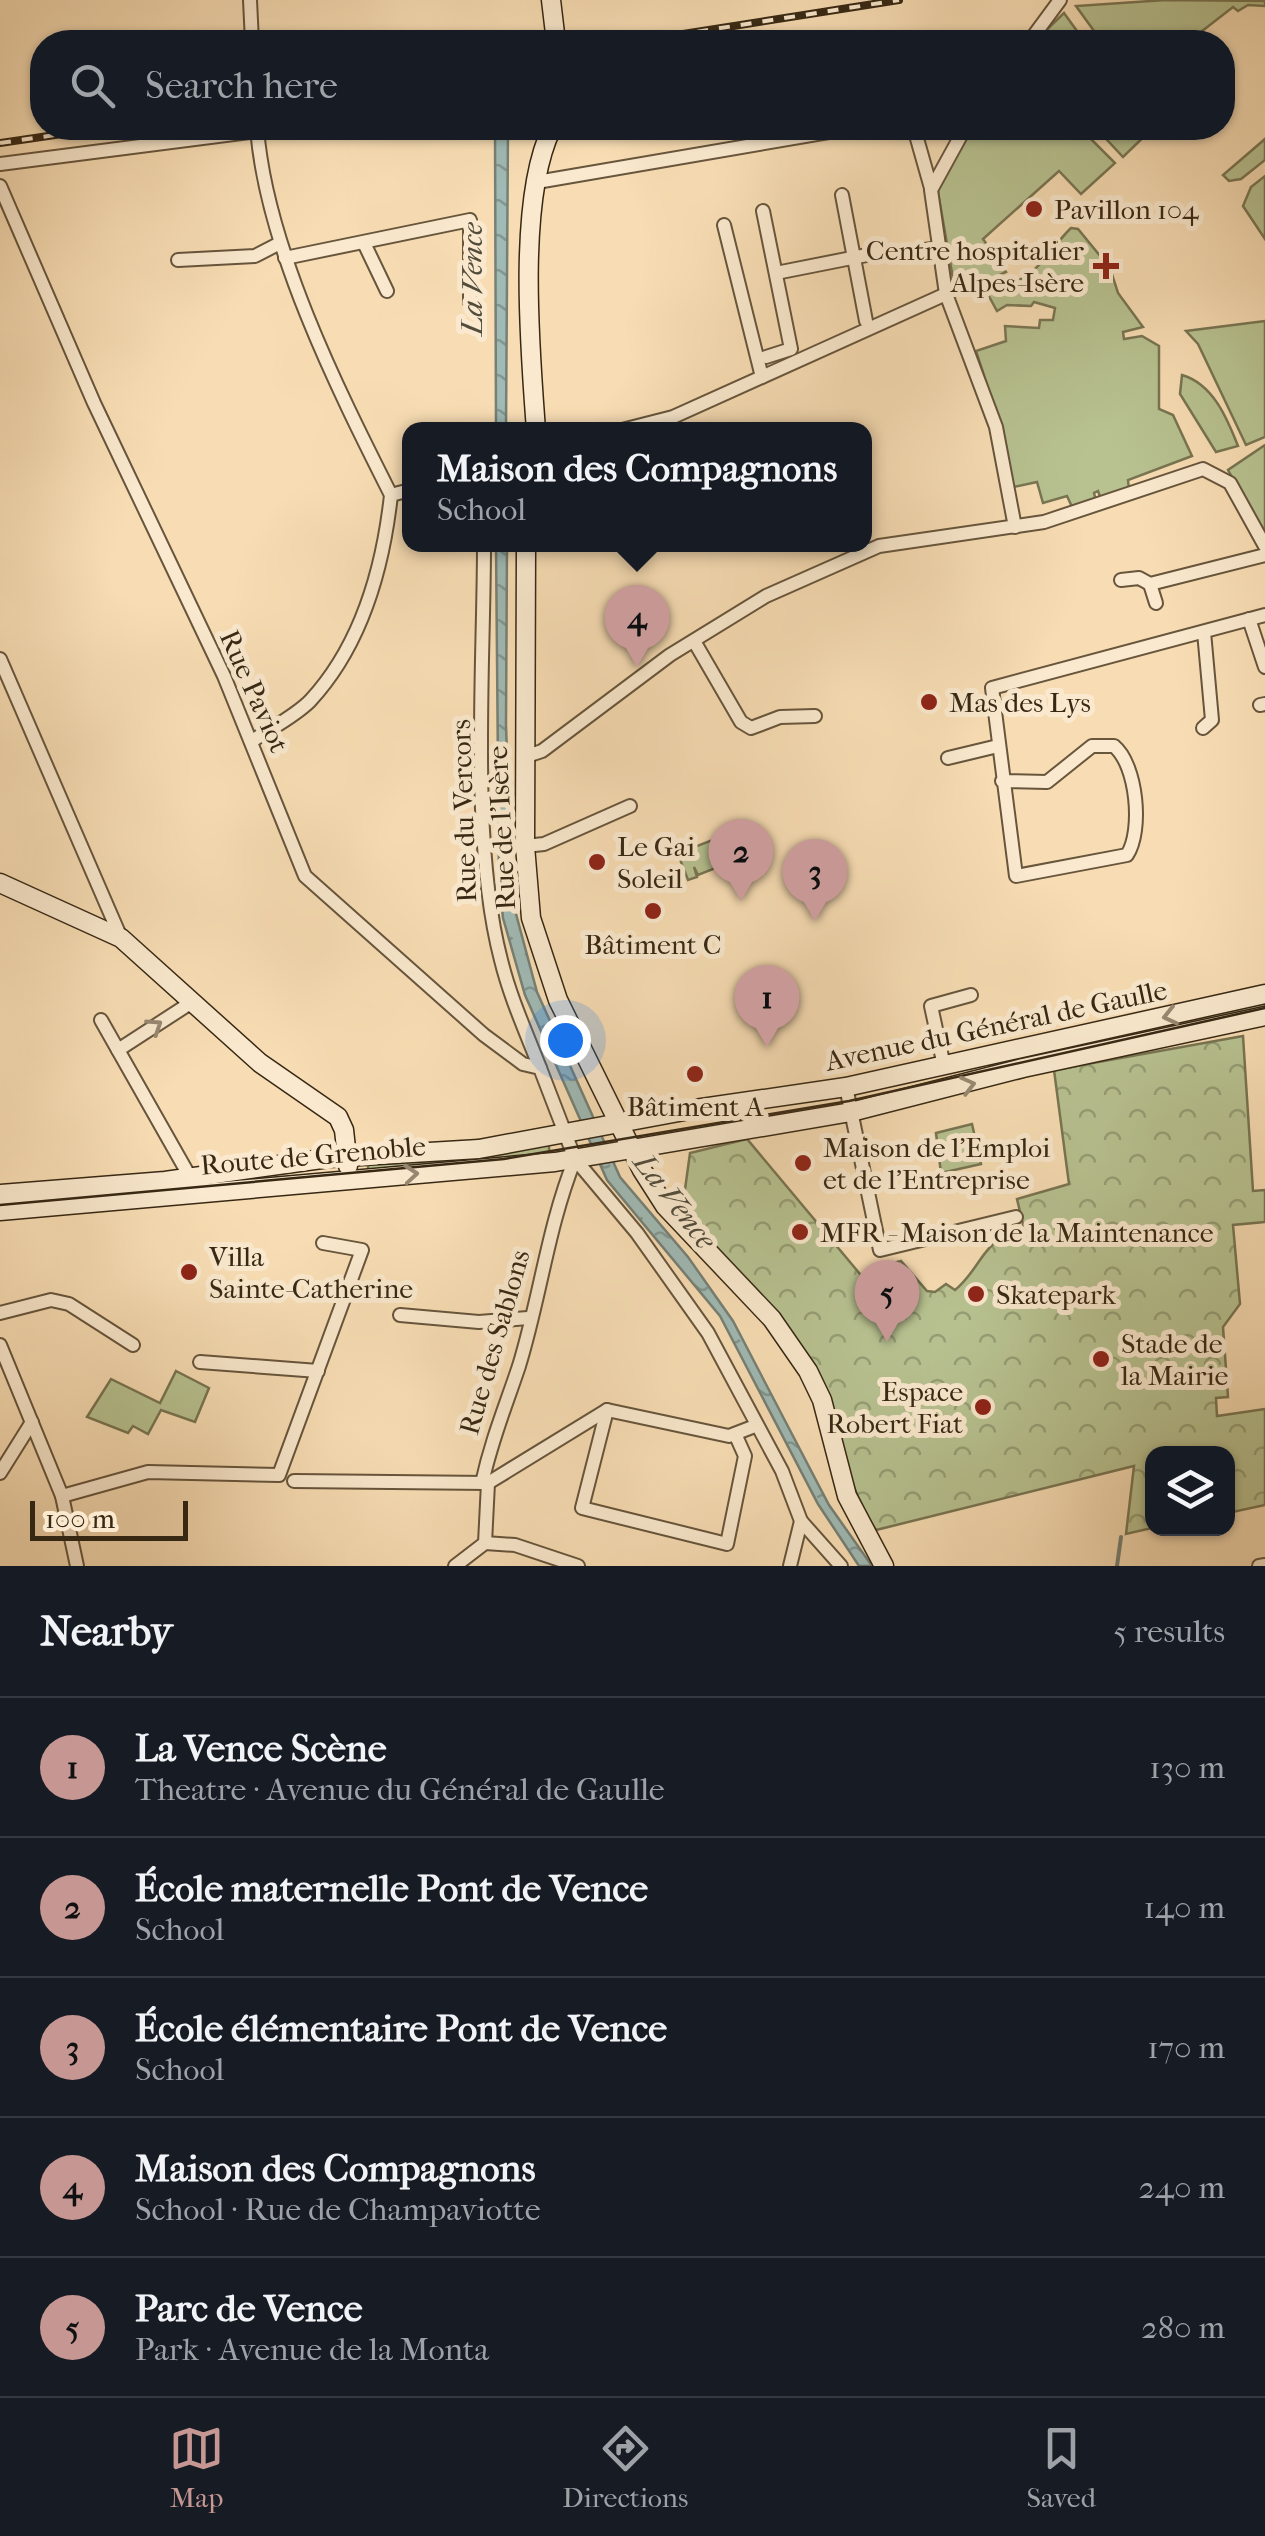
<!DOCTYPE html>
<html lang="en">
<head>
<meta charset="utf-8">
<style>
  body { margin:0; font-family:"IM FELL French Canon",serif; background:#20242c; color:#f1f3f6 }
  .controls { position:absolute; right:30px; bottom:30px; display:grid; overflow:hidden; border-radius:20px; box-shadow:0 2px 8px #0004 }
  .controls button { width:90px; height:90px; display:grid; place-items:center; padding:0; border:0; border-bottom:2px solid #363941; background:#171b24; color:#f1f3f6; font:50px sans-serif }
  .scale { position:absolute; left:30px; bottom:25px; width:158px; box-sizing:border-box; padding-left:10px; border:5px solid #372814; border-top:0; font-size:28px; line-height:35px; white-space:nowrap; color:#372814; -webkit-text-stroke:8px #fae9ce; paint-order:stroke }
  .you { position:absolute; left:565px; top:1040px; width:35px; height:35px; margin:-25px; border:8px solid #fff; border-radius:50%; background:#1a73e8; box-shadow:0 0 0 15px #1a73e833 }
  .badge { display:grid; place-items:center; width:65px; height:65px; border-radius:50%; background:#c59692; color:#111; font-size:32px; font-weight:700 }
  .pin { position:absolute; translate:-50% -82px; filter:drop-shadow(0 2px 5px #0008) }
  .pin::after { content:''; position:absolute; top:52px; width:35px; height:30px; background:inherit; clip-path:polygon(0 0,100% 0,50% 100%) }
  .popup { position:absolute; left:402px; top:422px; width:470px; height:130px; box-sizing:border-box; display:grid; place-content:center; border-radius:20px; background:#171b24; filter:drop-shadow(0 2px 8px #0005); font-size:32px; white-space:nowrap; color:#9ea1a6 }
  .popup b { font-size:38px; color:#f1f3f6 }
  .popup::after { content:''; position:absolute; left:50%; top:100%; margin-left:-20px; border:20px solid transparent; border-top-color:#171b24 }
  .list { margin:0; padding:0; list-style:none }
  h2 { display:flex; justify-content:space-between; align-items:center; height:130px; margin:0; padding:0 40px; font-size:42px }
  h2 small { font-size:32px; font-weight:400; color:#9ea1a6 }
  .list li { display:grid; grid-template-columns:65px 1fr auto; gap:30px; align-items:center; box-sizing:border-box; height:140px; padding:0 40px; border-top:2px solid #363941 }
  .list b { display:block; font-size:38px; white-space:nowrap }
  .list p { margin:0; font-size:32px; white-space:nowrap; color:#9ea1a6 }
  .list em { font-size:32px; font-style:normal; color:#9ea1a6 }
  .icon { flex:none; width:55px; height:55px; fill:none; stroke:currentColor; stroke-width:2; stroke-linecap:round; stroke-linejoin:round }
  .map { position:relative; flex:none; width:1265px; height:1566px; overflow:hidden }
  .search { position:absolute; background:#171b24; box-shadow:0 2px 8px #0004; left:30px; right:30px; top:30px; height:110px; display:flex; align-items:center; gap:25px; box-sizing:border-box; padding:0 35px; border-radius:40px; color:#9ea1a6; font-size:38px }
  .sheet { height:830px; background:#171b24 }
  nav { display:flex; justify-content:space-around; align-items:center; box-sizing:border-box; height:140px; border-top:2px solid #363941; background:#171b24; font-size:28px; color:#9ea1a6 }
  nav a { display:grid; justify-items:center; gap:5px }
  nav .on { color:#c59692 }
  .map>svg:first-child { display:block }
  .grass { fill:#b8c291; stroke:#787552; stroke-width:2.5 }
  .park { fill:url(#park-crowns); stroke:#787552; stroke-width:2.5 }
  .water { fill:url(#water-ripples); stroke:#768075; stroke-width:2.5 }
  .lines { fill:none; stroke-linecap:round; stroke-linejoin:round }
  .stream { stroke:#768075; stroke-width:4 }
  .street-casing { stroke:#67553c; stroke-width:16 }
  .secondary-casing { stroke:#372814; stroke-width:21 }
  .street { stroke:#fae9ce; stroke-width:12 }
  .secondary { stroke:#fae9ce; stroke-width:18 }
  .tram { stroke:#372814; stroke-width:2.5 }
  .rail-casing { stroke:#372814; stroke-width:8 }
  .rail { stroke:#fae9ce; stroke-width:4; stroke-dasharray:11; stroke-linecap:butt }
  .oneway { stroke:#988871 }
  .poi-dot { fill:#8f2418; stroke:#fae9ce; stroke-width:4 }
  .labels { text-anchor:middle; stroke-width:10; stroke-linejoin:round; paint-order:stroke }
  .poi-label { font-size:28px; fill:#372814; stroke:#fae9ce; text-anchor:start }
  .street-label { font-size:28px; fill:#372814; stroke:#fae9ce }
  .water-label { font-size:30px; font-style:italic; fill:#514c3c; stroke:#fae9ce }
</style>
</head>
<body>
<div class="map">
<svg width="1265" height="1566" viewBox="0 0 1265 1566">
  <defs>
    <pattern id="park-crowns" width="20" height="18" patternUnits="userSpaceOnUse" patternTransform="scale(2.5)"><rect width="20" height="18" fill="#b8c291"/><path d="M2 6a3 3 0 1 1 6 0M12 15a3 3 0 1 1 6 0" fill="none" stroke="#969e75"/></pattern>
    <pattern id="water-ripples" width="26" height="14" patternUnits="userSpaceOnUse" patternTransform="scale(2.5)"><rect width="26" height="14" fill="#a0bab5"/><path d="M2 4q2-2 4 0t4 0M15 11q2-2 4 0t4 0" fill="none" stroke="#839792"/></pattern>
  </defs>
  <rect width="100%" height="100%" fill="#f8ddb4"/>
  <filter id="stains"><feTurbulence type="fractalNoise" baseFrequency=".002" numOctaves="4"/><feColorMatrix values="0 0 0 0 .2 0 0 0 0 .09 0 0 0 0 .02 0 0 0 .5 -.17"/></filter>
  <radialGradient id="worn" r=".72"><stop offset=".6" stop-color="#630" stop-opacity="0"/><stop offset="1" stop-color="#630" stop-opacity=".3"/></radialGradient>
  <g class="grass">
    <polygon points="1166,0 1265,1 1265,6 1248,5 1238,11 1233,7 1188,42 1102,42 1076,6"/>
    <polygon points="1064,13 1077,31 1072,38 1077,42 1034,42"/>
    <polygon points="971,128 1080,128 1115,163 1081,194 1059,171 983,239 1006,272 956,296 938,192 941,176"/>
    <polygon points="1096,128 1153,128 1123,157"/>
    <polygon points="1265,139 1265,160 1241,179 1229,181 1223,175"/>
    <polygon points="1265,176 1265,239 1243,206 1251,187"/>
    <path d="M1071,228l7,1 32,39 8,25 25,34 -20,5 1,7 18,-3 17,10v63l14,6 19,41 -64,24 1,10 -28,9 -3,-8 -4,2 2,8 -23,8 -6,-13 -24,7 -6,-21 -28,6 -10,-66 -23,-71 30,-10 -1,-15 34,2 1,-8h13l2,-12 -21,-6 -3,4 -24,-1 -10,6 -12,-22 9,-6c38,6 53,-32 77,-55z"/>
    <polygon points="1265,321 1265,437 1246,445 1198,344 1186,331"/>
    <path d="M1182,375c31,9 45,43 56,71l-22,6 -36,-58z"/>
    <polygon points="1265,445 1265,536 1228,470"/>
    <polygon points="746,827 756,852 698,875 694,867 697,877 688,880 676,849 685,846 687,850"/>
    <polygon points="1265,999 1265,1012 992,1074 989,1061"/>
    <polygon points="972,1124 981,1164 941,1173 936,1133"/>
    <polygon points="548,1139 550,1156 368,1172 368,1162"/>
    <polygon points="176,1371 209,1388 195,1422 161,1410 148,1434 133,1426 128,1433 87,1417 111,1379 160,1403"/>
  </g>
  <path class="park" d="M1243,1036l10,155 12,-1v32l-32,3 7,79 -17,23 5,70 -12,1 1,18 48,-7v96l-37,8v-59h-76v74l-26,6 8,-68 -258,64c-31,-46 -37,-101 -58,-151 -24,-57 -94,-119 -136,-168l8,-58 57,-14 118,141 18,-14 18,-5 26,30 8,1 11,-8 9,6c25,-20 27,-49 61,-58l10,5 -9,-38 52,-15 -15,-114z"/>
  <g class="water">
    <polygon points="495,128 508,128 506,430 496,429"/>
    <polygon points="496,545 507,545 506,725 512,899 537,992 620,1177 688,1257 733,1321 829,1505 872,1566 859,1566 818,1504 720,1316 607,1180 525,995 503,918 499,879"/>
  </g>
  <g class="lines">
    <polyline class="stream" points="1117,1566 1121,1537"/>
    <g class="street-casing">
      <g id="street">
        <polyline points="250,0 252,42"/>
        <polyline points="1029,42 1060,0"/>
        <polyline points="914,128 931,188"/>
        <polyline points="965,128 931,190 946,294 996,427 1015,527"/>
        <polyline points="0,164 257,131"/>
        <polyline points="537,182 852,128"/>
        <polyline points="0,186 94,403 224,676 305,876 484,1035 523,1064 540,1068 575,1159 637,1233 708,1333 782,1471 801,1521 790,1566"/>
        <polyline points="842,195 866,321"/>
        <polyline points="763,211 791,349 766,357"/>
        <polyline points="724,225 762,377"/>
        <polyline points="364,243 387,291"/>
        <polyline points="285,258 470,220 470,302"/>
        <polyline points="178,260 255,256 280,243"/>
        <polyline points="776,273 887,251 893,254 940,248"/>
        <polyline points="622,430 673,417 946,294"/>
        <polyline points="391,495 410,490"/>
        <path d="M484,544c0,125 -14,298 17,416 9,37 25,72 39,108"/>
        <polyline points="1121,580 1139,578 1150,584 1265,555"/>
        <polyline points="1150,584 1156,603"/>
        <polyline points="1249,619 1265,667"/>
        <polyline points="694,641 741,722 751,728 780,717 815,716"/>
        <polyline points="0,659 121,938"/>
        <polyline points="1260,705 1265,704"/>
        <polyline points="1203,728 1212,720 1204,632"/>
        <path d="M252,741c19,-13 42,-24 58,-40 51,-55 73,-133 81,-206 -54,-107 -125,-249 -134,-367"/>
        <polyline points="524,757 542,751 670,655 766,596 879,546 1044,522 1203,469 1230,483 1265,546"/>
        <polyline points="948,758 998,746"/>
        <path d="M1002,781l45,1 45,-36h22c23,19 29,85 13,109l-111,21 -24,-188 273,-73"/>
        <polyline points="525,846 544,844 630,806"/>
        <polyline points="101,1020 190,1177"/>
        <polyline points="118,1050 192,1002"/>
        <polyline points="944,1066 931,1006 971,995"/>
        <polyline points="846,1087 880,1250 1016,1217"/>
        <polyline points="0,1313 51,1300 69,1304 133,1345"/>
        <polyline points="400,1315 479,1322 528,1318"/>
        <polyline points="0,1345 62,1496 77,1566"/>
        <polyline points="200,1362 318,1371"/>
        <polyline points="607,1410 582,1508 727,1544 745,1456 736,1436"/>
        <polyline points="0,1473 32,1422"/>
        <polyline points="294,1481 488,1483 607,1410 729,1436 755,1426"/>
        <path d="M482,1483c10,-45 23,-75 37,-117 21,-68 29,-140 56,-207"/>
        <polyline points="62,1496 148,1472 279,1475 362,1250 323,1243"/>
        <polyline points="801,1521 841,1566"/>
        <polyline points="485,1543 515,1545 578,1566"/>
        <polyline points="455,1566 485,1543 488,1483"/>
        <polyline points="1259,1566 1265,1565"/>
      </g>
    </g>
    <g class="secondary-casing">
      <g id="secondary">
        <polyline points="551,0 556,42"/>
        <path d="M536,430c-6,-81 -19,-232 16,-302"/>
        <polyline points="526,544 525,846 531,918 558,1000 642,1170 665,1206 772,1319 808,1371 822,1400 847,1496 884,1566"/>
        <polyline points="0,883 121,938 260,1063 338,1117 344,1130 348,1166"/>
        <polyline points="0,1194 165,1181 329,1158 479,1149 695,1109 846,1087 1265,994"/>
        <polyline points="0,1211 555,1162 851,1112 1023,1068 1265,1016"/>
      </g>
    </g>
    <use href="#street" class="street"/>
    <use href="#secondary" class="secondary"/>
    <polyline class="tram" points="0,1205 504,1159 849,1101 1265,1008"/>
    <g class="rail-casing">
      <g id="rail">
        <polyline points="595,42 645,34"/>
        <polyline points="632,42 899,0"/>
        <polyline points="0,143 103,128"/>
      </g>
    </g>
    <use href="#rail" class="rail"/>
  </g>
  <defs><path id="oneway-chevron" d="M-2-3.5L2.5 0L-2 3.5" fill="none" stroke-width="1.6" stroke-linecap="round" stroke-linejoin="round" transform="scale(2.5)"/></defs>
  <g class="oneway">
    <use href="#oneway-chevron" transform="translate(1170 1016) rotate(167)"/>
    <use href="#oneway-chevron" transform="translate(155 1026) rotate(-33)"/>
    <use href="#oneway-chevron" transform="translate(968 1085) rotate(-14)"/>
    <use href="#oneway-chevron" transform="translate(411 1174) rotate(-5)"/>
  </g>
  <g class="poi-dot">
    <circle cx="1034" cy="209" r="10"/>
    <path d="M1101 251h10v10h10v10h-10v10h-10v-10h-10v-10h10z"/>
    <circle cx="929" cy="702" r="10"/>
    <circle cx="597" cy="862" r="10"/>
    <circle cx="653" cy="911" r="10"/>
    <circle cx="695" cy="1074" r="10"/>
    <circle cx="803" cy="1163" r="10"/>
    <circle cx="800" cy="1232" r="10"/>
    <circle cx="189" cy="1272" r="10"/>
    <circle cx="976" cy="1294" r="10"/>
    <circle cx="1101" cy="1359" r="10"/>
    <circle cx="983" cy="1407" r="10"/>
  </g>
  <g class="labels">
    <g class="poi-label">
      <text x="1054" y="219">Pavillon 104</text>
      <text x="1084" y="260" text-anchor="end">Centre hospitalier<tspan x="1084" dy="32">Alpes-Isère</tspan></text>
      <text x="949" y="712">Mas des Lys</text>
      <text x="617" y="856">Le Gai<tspan x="617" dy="32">Soleil</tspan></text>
      <text x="653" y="954" text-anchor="middle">Bâtiment C</text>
      <text x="695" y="1116" text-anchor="middle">Bâtiment A</text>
      <text x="823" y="1157">Maison de l'Emploi<tspan x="823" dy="32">et de l'Entreprise</tspan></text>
      <text x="820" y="1242">MFR - Maison de la Maintenance</text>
      <text x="209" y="1266">Villa<tspan x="209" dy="32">Sainte-Catherine</tspan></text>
      <text x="996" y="1304">Skatepark</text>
      <text x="1121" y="1353">Stade de<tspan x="1121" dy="32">la Mairie</tspan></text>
      <text x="963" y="1401" text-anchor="end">Espace<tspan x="963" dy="32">Robert Fiat</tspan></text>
    </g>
    <g class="street-label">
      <text transform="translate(255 691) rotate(66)" y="10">Rue Paviot</text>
      <text transform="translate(463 811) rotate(-92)" y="10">Rue du Vercors</text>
      <text transform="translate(501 828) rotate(-93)" y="10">Rue de l'Isère</text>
      <text transform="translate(996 1025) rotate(-12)" y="10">Avenue du Général de Gaulle</text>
      <text transform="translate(313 1155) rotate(-5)" y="10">Route de Grenoble</text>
      <text transform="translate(494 1342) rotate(-74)" y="10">Rue des Sablons</text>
    </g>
    <g class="water-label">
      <text transform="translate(472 279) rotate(-90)" y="10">La Vence</text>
      <text transform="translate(675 1201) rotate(52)" y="10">La Vence</text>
    </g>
  </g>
  <rect width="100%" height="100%" filter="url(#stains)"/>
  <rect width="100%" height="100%" fill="url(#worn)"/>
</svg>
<div class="controls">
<button><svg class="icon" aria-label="layers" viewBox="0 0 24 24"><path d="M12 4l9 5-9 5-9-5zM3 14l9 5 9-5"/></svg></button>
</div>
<div class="scale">100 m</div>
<div class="you"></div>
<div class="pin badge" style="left:767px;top:1047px">1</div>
<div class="pin badge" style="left:741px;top:901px">2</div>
<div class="pin badge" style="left:815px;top:921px">3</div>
<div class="pin badge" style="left:637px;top:667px">4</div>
<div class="popup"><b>Maison des Compagnons</b>School</div>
<div class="pin badge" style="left:887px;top:1342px">5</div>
<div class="search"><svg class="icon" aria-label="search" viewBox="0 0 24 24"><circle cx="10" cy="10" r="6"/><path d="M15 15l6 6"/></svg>Search here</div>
</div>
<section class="sheet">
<h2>Nearby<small>5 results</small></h2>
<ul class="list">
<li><span class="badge">1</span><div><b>La Vence Scène</b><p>Theatre · Avenue du Général de Gaulle</p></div><em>130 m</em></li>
<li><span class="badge">2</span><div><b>École maternelle Pont de Vence</b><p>School</p></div><em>140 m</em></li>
<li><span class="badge">3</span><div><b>École élémentaire Pont de Vence</b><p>School</p></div><em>170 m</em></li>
<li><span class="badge">4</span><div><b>Maison des Compagnons</b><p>School · Rue de Champaviotte</p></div><em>240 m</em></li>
<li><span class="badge">5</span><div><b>Parc de Vence</b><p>Park · Avenue de la Monta</p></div><em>280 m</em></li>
</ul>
</section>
<nav>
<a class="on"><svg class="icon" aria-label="map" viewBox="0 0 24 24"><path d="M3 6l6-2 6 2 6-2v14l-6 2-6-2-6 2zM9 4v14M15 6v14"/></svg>Map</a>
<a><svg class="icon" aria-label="directions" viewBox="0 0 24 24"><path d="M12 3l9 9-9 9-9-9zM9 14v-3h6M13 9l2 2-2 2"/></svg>Directions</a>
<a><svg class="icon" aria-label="saved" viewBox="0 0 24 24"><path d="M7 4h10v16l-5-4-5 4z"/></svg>Saved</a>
</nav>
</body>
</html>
